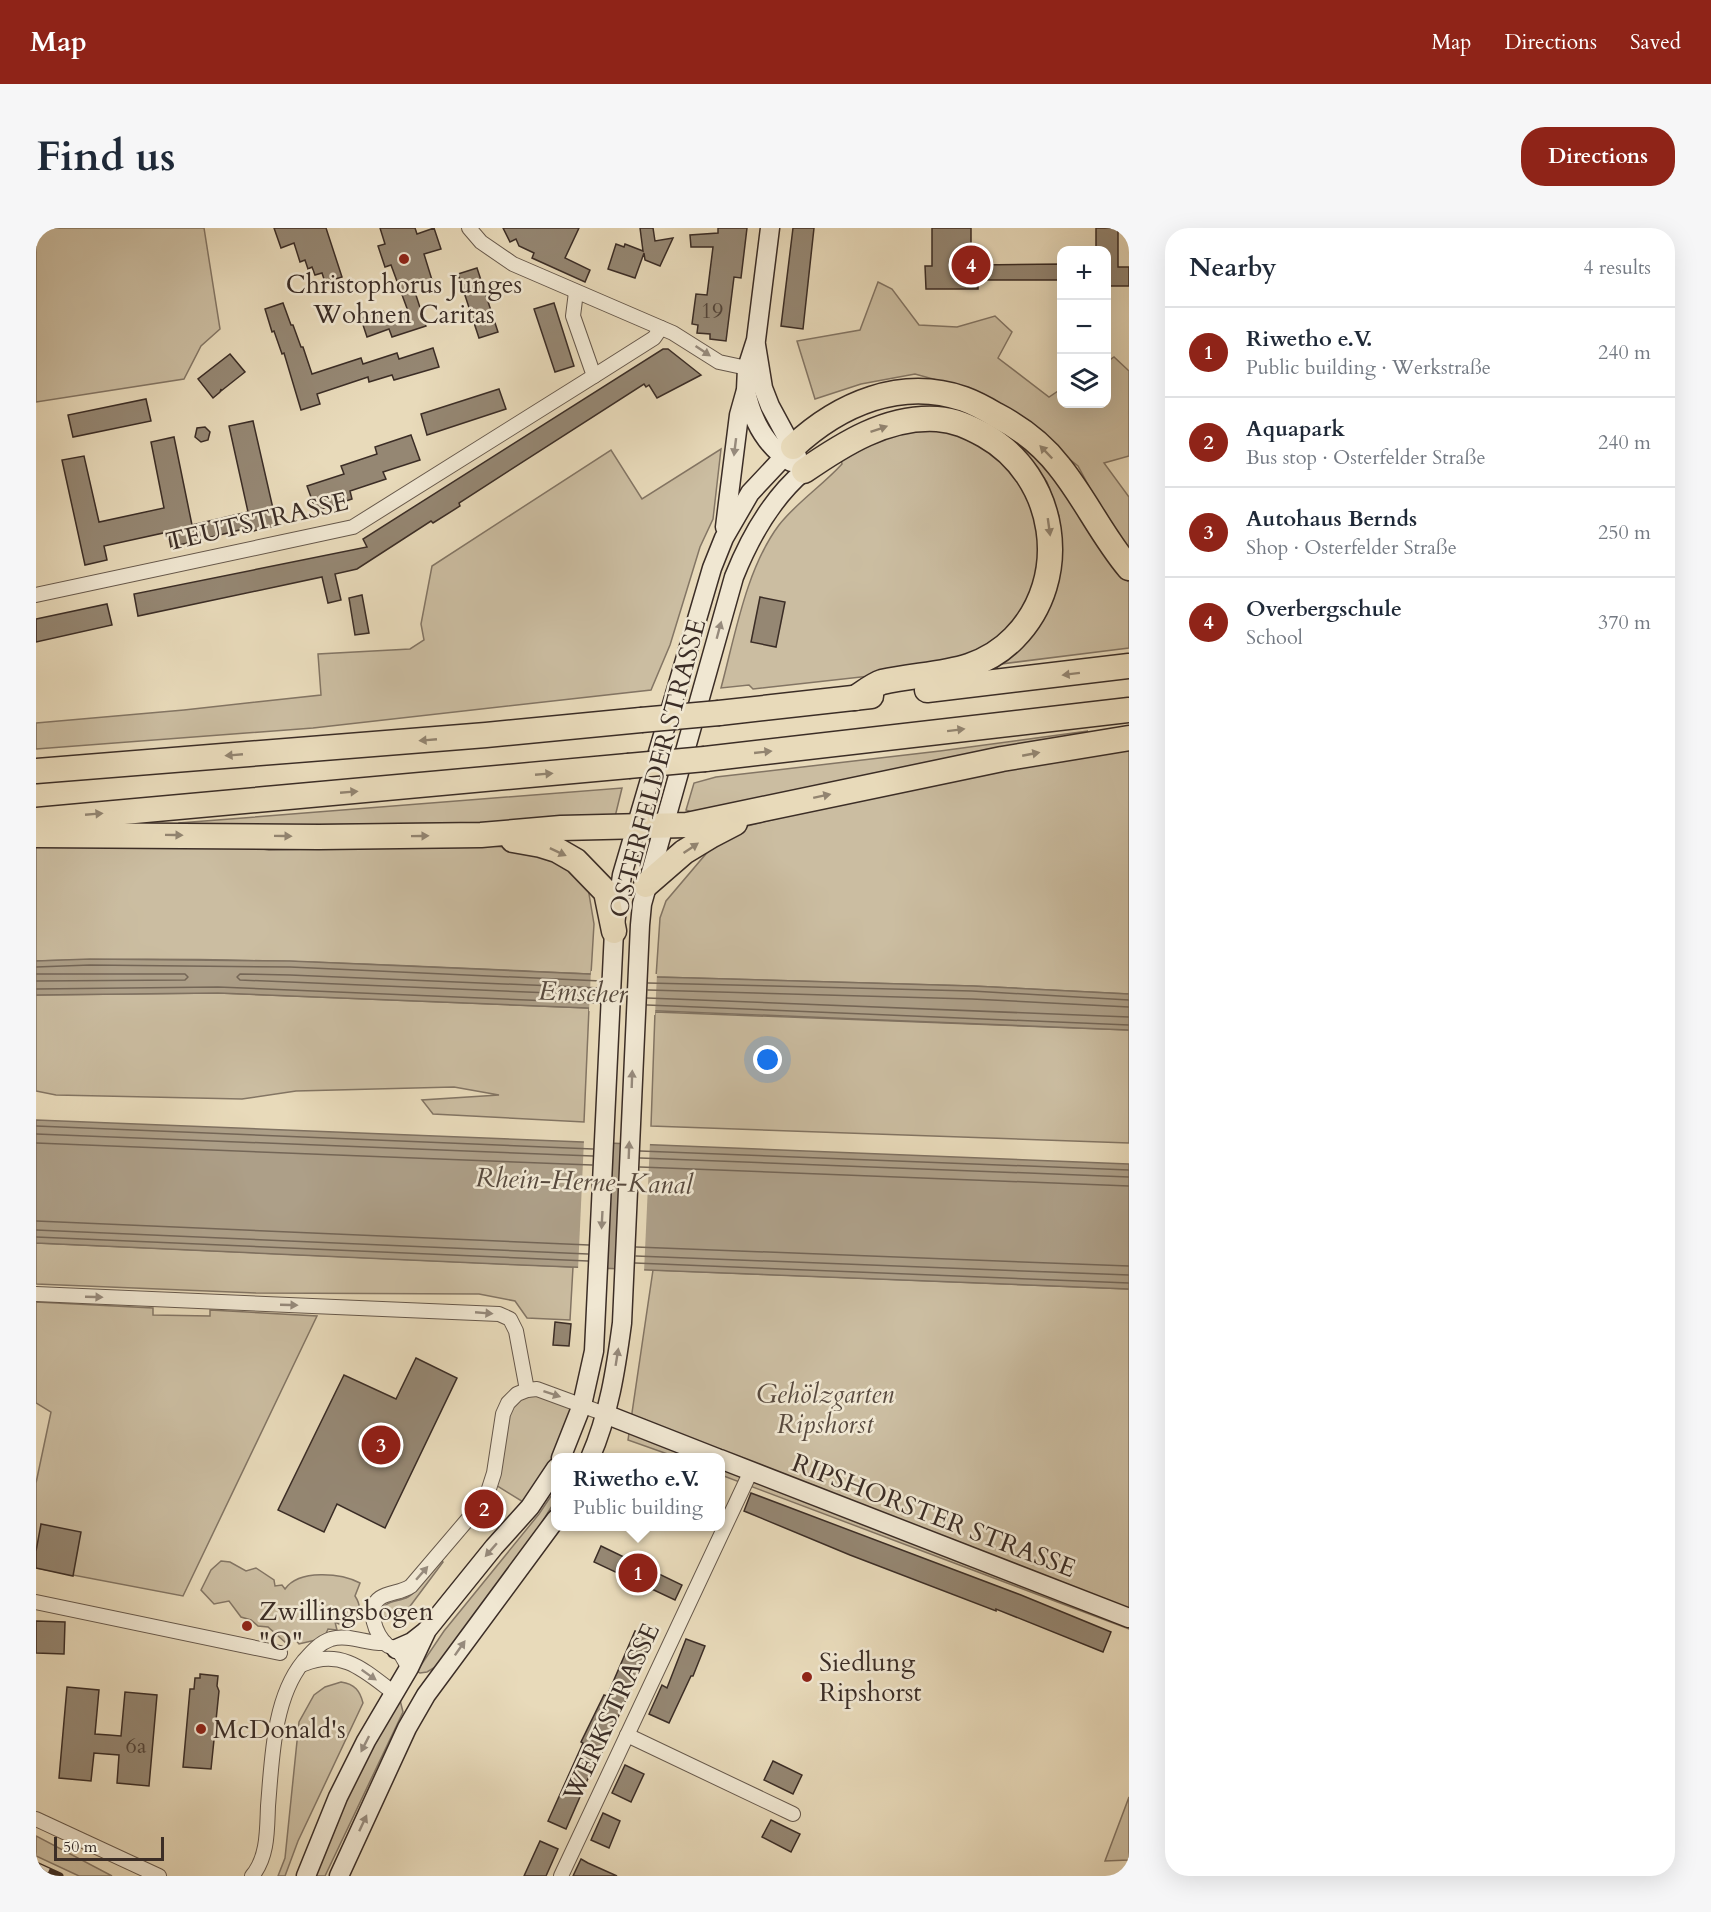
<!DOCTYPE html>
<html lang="en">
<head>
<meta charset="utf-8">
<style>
  body { margin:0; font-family:Cardo,serif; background:#f6f6f7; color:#1f2937 }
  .controls { position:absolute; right:18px; top:18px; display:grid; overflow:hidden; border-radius:12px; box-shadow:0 6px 24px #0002 }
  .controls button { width:54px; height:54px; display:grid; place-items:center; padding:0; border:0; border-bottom:2px solid #e0e1e3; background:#fff; color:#1f2937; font:30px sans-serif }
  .scale { position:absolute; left:18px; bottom:15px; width:110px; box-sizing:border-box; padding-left:6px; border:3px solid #3b2d26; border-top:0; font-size:16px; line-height:21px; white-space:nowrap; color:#3b2d26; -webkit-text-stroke:4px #f0e7d2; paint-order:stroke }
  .you { position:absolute; left:732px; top:832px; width:21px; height:21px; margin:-15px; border:4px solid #fff; border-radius:50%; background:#1a73e8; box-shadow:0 0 0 9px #1a73e833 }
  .badge { display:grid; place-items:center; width:39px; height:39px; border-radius:50%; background:#8f2418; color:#fff; font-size:20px; font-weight:700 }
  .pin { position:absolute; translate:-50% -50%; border:3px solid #fff; box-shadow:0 2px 6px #0006 }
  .popup { position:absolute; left:515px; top:1225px; width:174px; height:78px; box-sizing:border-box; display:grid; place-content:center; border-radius:12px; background:#fff; filter:drop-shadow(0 2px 4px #0005); font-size:20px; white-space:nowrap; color:#747a83 }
  .popup b { font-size:22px; color:#1f2937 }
  .popup::after { content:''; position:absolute; left:50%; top:100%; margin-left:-12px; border:12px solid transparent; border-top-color:#fff }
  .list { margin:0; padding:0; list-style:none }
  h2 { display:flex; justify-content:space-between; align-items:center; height:78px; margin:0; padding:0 24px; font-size:26px }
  h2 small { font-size:20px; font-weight:400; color:#747a83 }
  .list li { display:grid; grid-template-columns:39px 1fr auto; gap:18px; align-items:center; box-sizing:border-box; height:90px; padding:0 24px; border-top:2px solid #e0e1e3 }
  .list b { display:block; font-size:22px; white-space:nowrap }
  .list p { margin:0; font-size:20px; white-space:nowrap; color:#747a83 }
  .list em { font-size:20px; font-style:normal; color:#747a83 }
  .icon { flex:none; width:33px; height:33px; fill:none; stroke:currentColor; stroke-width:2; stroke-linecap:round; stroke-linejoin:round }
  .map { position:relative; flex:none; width:1093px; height:1648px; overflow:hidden; border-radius:24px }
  header { display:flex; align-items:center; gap:36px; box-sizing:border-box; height:84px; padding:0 30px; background:#8f2418; color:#fff }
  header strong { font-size:28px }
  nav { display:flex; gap:33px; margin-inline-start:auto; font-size:21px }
  .intro { display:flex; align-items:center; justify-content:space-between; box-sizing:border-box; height:144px; padding:0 36px }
  h1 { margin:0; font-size:42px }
  .button { padding:15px 27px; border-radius:24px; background:#8f2418; color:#fff; font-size:21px; font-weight:700 }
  main { display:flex; gap:36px; padding:0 36px }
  aside { flex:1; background:#fff; border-radius:24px; box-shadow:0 6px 24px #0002 }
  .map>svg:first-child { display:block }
  .green { fill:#cbbda1; stroke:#837564; stroke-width:1.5 }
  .water { fill:#ad9f88; stroke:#7f7161; stroke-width:1.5 }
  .pier { fill:#e8daba }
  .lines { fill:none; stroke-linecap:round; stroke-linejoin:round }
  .shore { stroke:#746657; stroke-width:1.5 }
  .building { fill:#958773; stroke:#3b2d26; stroke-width:1.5 }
  .street-casing { stroke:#66584b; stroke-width:16 }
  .secondary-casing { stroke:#3b2d26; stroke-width:21 }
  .highway-casing { stroke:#3b2d26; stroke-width:27 }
  .street { stroke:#f0e7d2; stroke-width:14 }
  .secondary { stroke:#f0e7d2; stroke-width:18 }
  .highway { stroke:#e8daba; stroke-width:24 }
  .rail-casing { stroke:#3b2d26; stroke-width:7 }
  .rail { stroke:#f0e7d2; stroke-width:4.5; stroke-dasharray:14; stroke-linecap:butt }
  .highway-bridge-casing { stroke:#3b2d26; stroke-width:27; stroke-linecap:butt }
  .highway-bridge { stroke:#e8daba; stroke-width:24 }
  .oneway { fill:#968a7c }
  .oneway2 { fill:#928470 }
  .poi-dot { fill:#8f2418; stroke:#f0e7d2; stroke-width:2 }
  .labels { text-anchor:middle; stroke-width:5; stroke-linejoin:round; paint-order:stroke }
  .number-label { font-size:22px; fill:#524439 }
  .poi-label { font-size:26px; fill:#3b2d26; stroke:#f0e7d2; text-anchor:start }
  .street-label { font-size:26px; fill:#3b2d26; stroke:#f0e7d2 }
  .park-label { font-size:26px; font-style:italic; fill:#584a3f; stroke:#f0e7d2 }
  .water-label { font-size:27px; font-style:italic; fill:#584a3e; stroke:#f0e7d2 }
</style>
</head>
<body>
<header>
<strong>Map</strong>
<nav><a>Map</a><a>Directions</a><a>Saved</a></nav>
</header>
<div class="intro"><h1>Find us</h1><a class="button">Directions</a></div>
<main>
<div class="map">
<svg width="1093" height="1648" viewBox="0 0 1093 1648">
  <rect width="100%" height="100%" fill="#e8daba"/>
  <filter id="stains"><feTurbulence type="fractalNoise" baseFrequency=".00333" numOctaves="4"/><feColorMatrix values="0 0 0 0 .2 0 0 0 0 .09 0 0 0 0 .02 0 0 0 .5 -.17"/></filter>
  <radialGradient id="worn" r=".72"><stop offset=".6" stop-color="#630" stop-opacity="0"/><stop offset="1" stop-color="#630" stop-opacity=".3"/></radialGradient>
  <g class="green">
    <polygon points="0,0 168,0 184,101 165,118 148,151 0,174"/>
    <polygon points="842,54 856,61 883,97 921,99 959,88 976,104 962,130 1013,169 1025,161 1026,176 1070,176 1071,134 1078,129 1093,143 1093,228 1068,235 1093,269 1093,321 1070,290 1042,238 981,190 926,159 879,146 825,156 779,171 761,113 824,102"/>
    <polygon points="950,193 990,216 1024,253 1083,347 1093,354 1093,420 957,437 1025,325 1023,288 1011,254 987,222"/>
    <path d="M910,200l50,24 36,45 10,58 -17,56 -22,26 -25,17 -63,17 -162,18 -4,-4 -28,3c14,-52 25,-119 58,-163 18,-23 43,-39 63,-61l-2,-10 38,-18z"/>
    <polygon points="685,221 677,291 664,319 634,417 615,462 277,500 0,521 0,495 148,482 285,467 282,426 374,421 388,412 385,396 396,338 575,222 606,271"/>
    <polygon points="1052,503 903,538 652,589 653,583 650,582 658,555 680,549 904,523"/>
    <polygon points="1093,517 1093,766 937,758 620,749 624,690 630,673 686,607 711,598 755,587"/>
    <polygon points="586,560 578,593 143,598 143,595"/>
    <path d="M180,614l53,8 210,-5 50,4 36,13 22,20 7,42 -3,50c-185,-8 -370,-19 -555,-13v-117z"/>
    <polygon points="182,765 553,780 548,894 397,886 386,872 463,867 418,859 260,863 206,871 20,867 0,863 0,767"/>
    <polygon points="619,784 1093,802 1093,915 615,898"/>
    <polygon points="0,1015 537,1039 534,1092 491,1090 479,1073 443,1066 220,1065 0,1056"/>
    <polygon points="617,1042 1093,1061 1093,1401 685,1247 684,1230 640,1229 592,1212"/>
    <polygon points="0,1074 117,1080 117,1087 174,1088 174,1082 281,1088 147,1368 0,1340 0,1255 15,1184 0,1175"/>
    <polygon points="491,1162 544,1177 539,1192 492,1277 458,1256 471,1179"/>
    <polygon points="519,1262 519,1273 502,1301 406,1435 391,1444 384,1445 381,1443 408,1403 503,1286"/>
    <path d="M404,1331l3,3 -38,51 -25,5c1,-19 16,-15 28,-21 11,-6 24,-28 32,-38z"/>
    <path d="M185,1333l9,1 16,9 10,-3 18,12 1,6 7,-1 3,4c14,-20 56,-16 75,-6l-5,13c8,12 5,22 -4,31l-10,-2 -6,-3 2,8 -9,-1 -4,9 -25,6 -5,-6 -9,4 -17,-15 -10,-1 -7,-6 -10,-3 -12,-16 -15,3 -13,-14 10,-20z"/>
    <path d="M305,1454c14,2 19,9 22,21l-65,138 -13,35h-7l7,-18 14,-136 15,-27 11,-8z"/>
    <path d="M364,1472l3,12 -78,164h-11c22,-61 49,-123 86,-176z"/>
    <polygon points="1093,1569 1093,1632 1069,1633"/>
    <polygon points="0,1608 76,1648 43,1648 0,1628"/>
  </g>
  <g class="water">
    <polygon points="54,731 254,733 620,749 937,758 1093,766 1093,802 182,765 0,767 0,733"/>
    <polygon points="0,892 1093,936 1093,1061 485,1037 0,1015"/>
  </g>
  <g class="pier">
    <polygon points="555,743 621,746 619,787 553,783"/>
    <polygon points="548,912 559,912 552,1042 542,1042"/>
    <polygon points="604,914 614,914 608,1044 598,1044"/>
  </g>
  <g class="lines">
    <g class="shore">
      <polyline points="0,739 54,737 254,739 565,753"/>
      <polyline points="0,746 149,746 152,749 149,752 0,753"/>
      <polyline points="612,755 936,763 1093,772"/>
      <polyline points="0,761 182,759 564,775"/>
      <polyline points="612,762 936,771 1093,779"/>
      <polyline points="564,767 204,752 201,749 204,746 254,747 565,760"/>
      <polyline points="611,770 1093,789"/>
      <polyline points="611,777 1093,797"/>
      <polyline points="0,898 557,921"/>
      <polyline points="0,906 557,928"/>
      <polyline points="0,915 556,937"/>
      <polyline points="604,923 1093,942"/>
      <polyline points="604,930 1093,949"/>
      <polyline points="604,939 1093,958"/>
      <polyline points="0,993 553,1017"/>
      <polyline points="0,1002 552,1026"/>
      <polyline points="0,1009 552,1033"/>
      <polyline points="600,1019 1093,1038"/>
      <polyline points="600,1028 1093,1047"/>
      <polyline points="599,1035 1093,1055"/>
    </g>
  </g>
  <g class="building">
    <polygon points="238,0 290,0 306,49 289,54 286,45 279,47 276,39 272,41 269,32 264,34 258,15 245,20"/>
    <polygon points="344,0 379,0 381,6 398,0 405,21 388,26 396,52 377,58 390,98 356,109 353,101 331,109 326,94 326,90 347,83 350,90 372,83 355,37 349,39 342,18 349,16"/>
    <polygon points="467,0 543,0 529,30 554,42 549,54 496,30 498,25 483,18 480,11 474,14"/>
    <polygon points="604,0 617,0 619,13 637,10 624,38 609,32 608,25 599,50 572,41 580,16 588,19 589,16 607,23"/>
    <polygon points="682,0 711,0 705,50 698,49 690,113 674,111 674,106 661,105 662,97 656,96 660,66 671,67 677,19 655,19 654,7 682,5"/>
    <polygon points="757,0 778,0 767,101 745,98"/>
    <polygon points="896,0 935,0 935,28 942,28 942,37 1026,36 1026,52 942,52 942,61 890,61 889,38 896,38"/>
    <polygon points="1060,0 1082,0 1082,39 1093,39 1093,58 1071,58 1071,22 1060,22"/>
    <polygon points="441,40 462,104 443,110 422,46"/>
    <polygon points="247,75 255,97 257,97 265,119 267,119 276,146 325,130 327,136 361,125 363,131 397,120 403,139 358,152 356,147 333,154 332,149 281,166 284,176 265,182 248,125 246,126 238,103 236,104 229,81"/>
    <polygon points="518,75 538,138 519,144 498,81"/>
    <polygon points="627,121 632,121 665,147 621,170 613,157 610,159 608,156 423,275 424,278 397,295 395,293 321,341 299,346 305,372 292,375 286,349 102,388 98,366 331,319 327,311"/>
    <polygon points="194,126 209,144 185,163 185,161 184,164 177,170 162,151"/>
    <polygon points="463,161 470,181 391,207 385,186"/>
    <polygon points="110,171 115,193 37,209 32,187"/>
    <polygon points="217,193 241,298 217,303 216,299 135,319 132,304 68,318 71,332 49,337 26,232 48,228 63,294 128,280 115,214 138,209 156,297 212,284 193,198"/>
    <polygon points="169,199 174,204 172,212 165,214 159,209 161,200"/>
    <polygon points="375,207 384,232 347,244 350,251 314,263 316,271 280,283 271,258 308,246 305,238 341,226 339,219"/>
    <polygon points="326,367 333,405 319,407 313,370"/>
    <polygon points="724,369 749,374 740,419 715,414"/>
    <polygon points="71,376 76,397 0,414 0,391"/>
    <polygon points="519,1094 535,1096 533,1118 517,1117"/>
    <polygon points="380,1130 421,1150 349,1300 301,1276 288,1304 242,1282 308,1147 360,1171"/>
    <polygon points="715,1265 985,1367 1075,1404 1067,1424 960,1381 960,1383 814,1327 708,1283"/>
    <polygon points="5,1296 45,1304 37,1348 0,1340 0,1323"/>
    <polygon points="565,1318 646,1357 639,1372 558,1334"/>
    <polygon points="0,1393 29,1394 28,1426 0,1425"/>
    <polygon points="599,1403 618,1411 566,1524 564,1523 530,1601 512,1593 547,1515 545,1514 568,1467 571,1468"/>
    <polygon points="650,1411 669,1418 657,1448 655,1448 633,1495 613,1486 626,1457 631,1460"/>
    <polygon points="164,1446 182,1448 181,1458 183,1463 175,1541 147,1539 154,1461 158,1461 159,1450 164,1450"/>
    <polygon points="31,1459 63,1462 59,1506 73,1507 85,1508 89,1464 121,1467 113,1558 81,1555 83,1527 70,1526 58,1525 55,1553 23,1550"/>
    <polygon points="737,1533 766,1547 757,1566 728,1552"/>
    <polygon points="589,1537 608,1546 595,1574 576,1565"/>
    <polygon points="567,1585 584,1593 573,1620 555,1612"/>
    <polygon points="735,1592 764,1606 755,1624 726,1609"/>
    <polygon points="504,1613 522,1621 510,1648 488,1648"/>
    <polygon points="545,1631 552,1635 581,1648 537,1648"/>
  </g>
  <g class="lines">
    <g class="street-casing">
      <g id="street">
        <polyline points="433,0 445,14 477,36 637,105 683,134 711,140"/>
        <polyline points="558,148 618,110 625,100"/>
        <polyline points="0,367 317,299 558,148 537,88 540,64"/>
        <polyline points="0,1066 463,1086 474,1091 480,1103 491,1162"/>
        <polyline points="0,1374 244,1425"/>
        <path d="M268,1436c38,-16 61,7 90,29"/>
        <path d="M373,1440c-4,-5 -8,-16 -13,-19 -3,-2 -7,-2 -9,-4 -11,-10 -22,-37 -7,-47 9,-6 21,-5 31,-12l75,-88 8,-25 9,-59 5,-11 9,-9 10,-4 10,-1 68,25"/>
        <polyline points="591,1507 757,1586"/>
        <polyline points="0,1591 123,1648"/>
        <path d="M216,1648c16,-19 15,-46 16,-70 4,-46 5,-107 35,-144 8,-9 16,-19 28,-23 18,-5 36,5 54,4"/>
        <polyline points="525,1648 715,1243"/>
      </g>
    </g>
    <g class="secondary-casing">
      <g id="secondary">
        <polyline points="720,117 727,160 734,178 761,228"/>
        <path d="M710,163c6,29 20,55 45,71"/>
        <polyline points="689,299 703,187 710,162 711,140 720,112 734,0"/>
        <polyline points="569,1186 681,1230"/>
        <polyline points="525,1230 546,1177 558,1123 578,703 586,647 676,340 688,310 714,265 757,219"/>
        <path d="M554,1230c19,-43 26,-90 32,-135l18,-398 2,-21 92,-327c16,-40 37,-78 70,-106"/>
        <polyline points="684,1231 1093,1390"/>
        <polyline points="360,1421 376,1414 390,1403"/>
        <polyline points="270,1648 302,1569 330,1513 373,1440 391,1402 458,1319 494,1279 520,1240"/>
        <polyline points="303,1648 371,1500 390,1467 520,1291"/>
      </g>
    </g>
    <g class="highway-casing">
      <g id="highway">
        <path d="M757,219c46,-43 108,-70 171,-48 11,4 22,10 32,16 25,13 46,29 63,51 26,32 43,70 70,102"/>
        <path d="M768,243c39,-27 83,-55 133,-52 18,1 32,8 47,16 73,41 89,143 30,203 -38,39 -84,33 -132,44 -9,3 -19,11 -27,16"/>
        <polyline points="891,462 1093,438"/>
        <polyline points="683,485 835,468"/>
        <polyline points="669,531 1093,482"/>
        <polyline points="0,543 450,507 605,492"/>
        <polyline points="0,592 592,538"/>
        <polyline points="0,607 283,609 445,607 525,600 651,597 966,531 1093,510"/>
        <polyline points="477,612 505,617 521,622 540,633 570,664 578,703"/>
        <polyline points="610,657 648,624 676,607 699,595"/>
      </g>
    </g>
    <use href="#street" class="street"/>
    <use href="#secondary" class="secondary"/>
    <use href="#highway" class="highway"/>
    <g class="rail-casing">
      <polyline id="rail" points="0,1637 24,1648"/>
    </g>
    <use href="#rail" class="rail"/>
    <g class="highway-bridge-casing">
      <g id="highway-bridge">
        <polyline points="605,492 683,485"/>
        <polyline points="592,538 669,531"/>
      </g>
    </g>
    <use href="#highway-bridge" class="highway-bridge"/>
  </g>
  <defs><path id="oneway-solid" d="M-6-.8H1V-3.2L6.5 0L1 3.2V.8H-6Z" transform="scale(1.5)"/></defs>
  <g class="oneway">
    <use href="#oneway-solid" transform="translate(667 123) rotate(34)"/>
    <use href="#oneway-solid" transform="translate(699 219) rotate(97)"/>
    <use href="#oneway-solid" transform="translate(683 402) rotate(-75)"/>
    <use href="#oneway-solid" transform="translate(596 851) rotate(-88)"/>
    <use href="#oneway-solid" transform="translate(593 922) rotate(-88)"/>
    <use href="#oneway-solid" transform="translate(566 992) rotate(93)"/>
    <use href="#oneway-solid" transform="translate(58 1069) rotate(2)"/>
    <use href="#oneway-solid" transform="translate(253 1077) rotate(2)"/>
    <use href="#oneway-solid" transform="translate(448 1085) rotate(5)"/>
    <use href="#oneway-solid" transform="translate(581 1129) rotate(-81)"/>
    <use href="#oneway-solid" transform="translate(516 1166) rotate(18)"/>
    <use href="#oneway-solid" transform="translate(455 1322) rotate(131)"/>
    <use href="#oneway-solid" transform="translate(386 1345) rotate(-49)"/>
    <use href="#oneway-solid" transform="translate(424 1420) rotate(-55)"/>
    <use href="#oneway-solid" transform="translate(333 1447) rotate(35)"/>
    <use href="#oneway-solid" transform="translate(329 1516) rotate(117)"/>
    <use href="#oneway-solid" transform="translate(327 1595) rotate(-65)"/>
  </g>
  <g class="oneway2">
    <use href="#oneway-solid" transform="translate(843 201) rotate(-19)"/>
    <use href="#oneway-solid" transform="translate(1010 224) rotate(-134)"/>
    <use href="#oneway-solid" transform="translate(1013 299) rotate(82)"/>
    <use href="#oneway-solid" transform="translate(1035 446) rotate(173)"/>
    <use href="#oneway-solid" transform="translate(920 502) rotate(-7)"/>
    <use href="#oneway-solid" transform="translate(392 512) rotate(175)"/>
    <use href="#oneway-solid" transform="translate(727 524) rotate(-6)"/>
    <use href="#oneway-solid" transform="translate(995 526) rotate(-11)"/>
    <use href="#oneway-solid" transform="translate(198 527) rotate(175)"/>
    <use href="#oneway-solid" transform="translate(508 546) rotate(-5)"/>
    <use href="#oneway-solid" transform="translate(313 564) rotate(-5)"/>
    <use href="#oneway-solid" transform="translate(786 568) rotate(-12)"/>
    <use href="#oneway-solid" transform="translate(58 586) rotate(-5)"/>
    <use href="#oneway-solid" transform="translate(138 607) rotate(1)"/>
    <use href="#oneway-solid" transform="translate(247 608) rotate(1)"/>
    <use href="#oneway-solid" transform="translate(384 608) rotate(-1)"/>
    <use href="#oneway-solid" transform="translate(655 620) rotate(-34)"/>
    <use href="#oneway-solid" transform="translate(522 624) rotate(25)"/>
  </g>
  <g class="poi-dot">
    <circle cx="368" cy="31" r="6"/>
    <circle cx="211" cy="1398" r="6"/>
    <circle cx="771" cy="1449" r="6"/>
    <circle cx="165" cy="1501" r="6"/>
  </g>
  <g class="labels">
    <g class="number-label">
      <text x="676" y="90">19</text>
      <text x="100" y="1525">6a</text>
    </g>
    <g class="poi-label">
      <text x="368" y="65" text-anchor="middle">Christophorus Junges<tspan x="368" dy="30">Wohnen Caritas</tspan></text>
      <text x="223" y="1392">Zwillingsbogen<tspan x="223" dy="30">"O"</tspan></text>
      <text x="783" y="1443">Siedlung<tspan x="783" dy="30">Ripshorst</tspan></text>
      <text x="177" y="1510">McDonald's</text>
    </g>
    <g class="street-label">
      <text transform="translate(221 293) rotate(-13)" y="9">TEUTSTRASSE</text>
      <text transform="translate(621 540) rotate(-75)" y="9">OSTERFELDER STRASSE</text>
      <text transform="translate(898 1287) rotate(21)" y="9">RIPSHORSTER STRASSE</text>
      <text transform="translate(575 1484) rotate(-65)" y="9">WERKSTRASSE</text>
    </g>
    <g class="park-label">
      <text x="789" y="1175">Gehölzgarten<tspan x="789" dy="30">Ripshorst</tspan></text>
    </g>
    <g class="water-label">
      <text transform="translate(547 764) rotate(2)" y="9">Emscher</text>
      <text transform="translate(548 953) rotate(2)" y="9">Rhein-Herne-Kanal</text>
    </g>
  </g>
  <rect width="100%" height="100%" filter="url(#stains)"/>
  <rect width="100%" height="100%" fill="url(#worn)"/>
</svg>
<div class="controls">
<button>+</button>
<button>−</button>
<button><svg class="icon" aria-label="layers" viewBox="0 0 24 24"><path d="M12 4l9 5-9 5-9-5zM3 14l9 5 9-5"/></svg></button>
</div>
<div class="scale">50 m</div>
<div class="you"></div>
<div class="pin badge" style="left:602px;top:1345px">1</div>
<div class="popup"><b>Riwetho e.V.</b>Public building</div>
<div class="pin badge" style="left:448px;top:1281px">2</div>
<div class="pin badge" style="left:345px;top:1217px">3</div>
<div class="pin badge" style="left:935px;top:37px">4</div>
</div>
<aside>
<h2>Nearby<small>4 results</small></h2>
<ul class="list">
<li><span class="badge">1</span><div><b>Riwetho e.V.</b><p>Public building · Werkstraße</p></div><em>240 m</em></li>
<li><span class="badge">2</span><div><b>Aquapark</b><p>Bus stop · Osterfelder Straße</p></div><em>240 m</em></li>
<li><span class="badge">3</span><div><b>Autohaus Bernds</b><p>Shop · Osterfelder Straße</p></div><em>250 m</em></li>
<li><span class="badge">4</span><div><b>Overbergschule</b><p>School</p></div><em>370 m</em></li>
</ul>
</aside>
</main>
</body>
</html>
